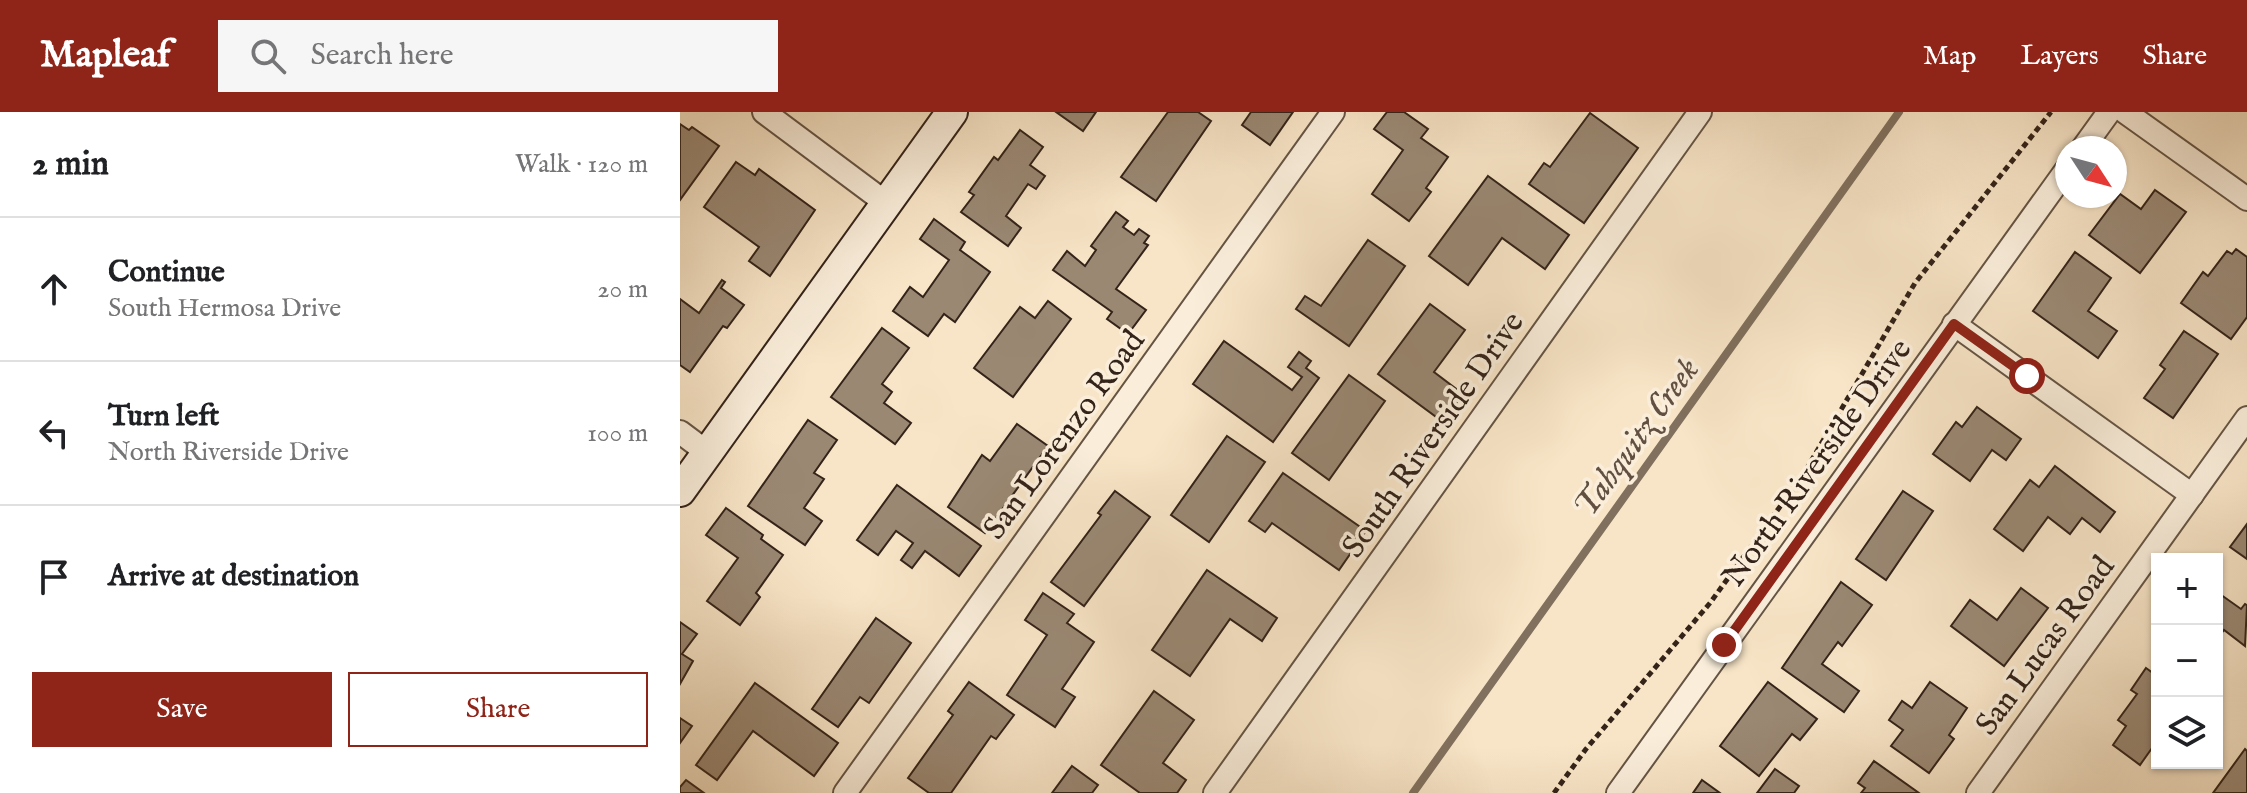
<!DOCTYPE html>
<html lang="en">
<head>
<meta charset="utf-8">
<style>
  body { margin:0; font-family:"IM FELL English",serif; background:#f6f6f6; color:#202124 }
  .controls { position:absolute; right:24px; bottom:24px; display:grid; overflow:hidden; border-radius:0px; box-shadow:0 2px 6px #0004 }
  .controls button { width:72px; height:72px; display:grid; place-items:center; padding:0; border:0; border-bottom:2px solid #e0e0e0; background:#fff; color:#202124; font:40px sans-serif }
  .compass { position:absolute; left:1375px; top:24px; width:72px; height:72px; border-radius:50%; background:#fff; box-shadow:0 2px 6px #0004; rotate:126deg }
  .stop { position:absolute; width:24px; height:24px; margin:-18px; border:6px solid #8f2418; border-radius:50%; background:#fff }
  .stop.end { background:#8f2418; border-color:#fff; box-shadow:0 2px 8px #0008 }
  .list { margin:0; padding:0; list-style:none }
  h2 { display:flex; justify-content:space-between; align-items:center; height:104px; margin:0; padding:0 32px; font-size:34px }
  h2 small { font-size:26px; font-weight:400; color:#757577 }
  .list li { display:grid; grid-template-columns:52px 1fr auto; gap:24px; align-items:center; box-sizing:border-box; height:144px; padding:0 32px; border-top:2px solid #e0e0e0 }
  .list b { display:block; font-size:30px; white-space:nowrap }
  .list p { margin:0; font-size:26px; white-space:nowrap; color:#757577 }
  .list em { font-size:26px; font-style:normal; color:#757577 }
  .actions { display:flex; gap:16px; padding:24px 32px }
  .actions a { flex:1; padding:18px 0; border:2px solid #8f2418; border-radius:0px; text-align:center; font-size:28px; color:#8f2418 }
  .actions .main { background:#8f2418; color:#fff }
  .icon { flex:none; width:44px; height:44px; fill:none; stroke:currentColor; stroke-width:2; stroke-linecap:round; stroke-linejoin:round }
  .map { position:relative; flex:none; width:1567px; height:681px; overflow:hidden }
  header { display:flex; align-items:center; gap:48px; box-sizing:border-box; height:112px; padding:0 40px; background:#8f2418; color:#fff }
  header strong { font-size:38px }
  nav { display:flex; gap:44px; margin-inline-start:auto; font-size:28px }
  .search { width:560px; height:72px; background:#f6f6f6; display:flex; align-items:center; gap:20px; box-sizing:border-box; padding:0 28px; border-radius:0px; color:#757577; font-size:30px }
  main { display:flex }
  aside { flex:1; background:#fff }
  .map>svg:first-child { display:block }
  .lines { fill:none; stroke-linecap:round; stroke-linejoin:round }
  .stream { stroke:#81705e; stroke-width:8 }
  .building { fill:#9a8873; stroke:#342319; stroke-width:2 }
  .street-casing { stroke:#655444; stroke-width:26 }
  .secondary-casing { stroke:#342319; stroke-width:34 }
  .path { stroke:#342319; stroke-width:5; stroke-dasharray:6 4; stroke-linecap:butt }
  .street { stroke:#faeedb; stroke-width:22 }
  .secondary { stroke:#faeedb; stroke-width:30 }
  .route { stroke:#8f2418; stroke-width:10 }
  .labels { text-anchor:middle; stroke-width:7; stroke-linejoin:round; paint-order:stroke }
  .street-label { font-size:32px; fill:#342319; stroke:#faeedb }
  .water-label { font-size:34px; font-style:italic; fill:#615041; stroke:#faeedb }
</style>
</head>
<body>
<header>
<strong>Mapleaf</strong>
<div class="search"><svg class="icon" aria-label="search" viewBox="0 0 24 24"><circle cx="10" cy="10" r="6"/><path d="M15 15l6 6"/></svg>Search here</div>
<nav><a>Map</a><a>Layers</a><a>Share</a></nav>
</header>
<main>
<aside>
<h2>2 min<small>Walk · 120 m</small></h2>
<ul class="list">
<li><svg class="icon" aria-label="ahead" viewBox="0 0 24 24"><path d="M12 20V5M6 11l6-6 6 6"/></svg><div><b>Continue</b><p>South Hermosa Drive</p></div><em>20 m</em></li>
<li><svg class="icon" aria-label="left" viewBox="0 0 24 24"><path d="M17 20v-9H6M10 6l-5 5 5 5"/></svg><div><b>Turn left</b><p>North Riverside Drive</p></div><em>100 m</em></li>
<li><svg class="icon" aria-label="arrive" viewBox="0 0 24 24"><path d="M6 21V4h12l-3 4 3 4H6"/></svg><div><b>Arrive at destination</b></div></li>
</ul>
<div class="actions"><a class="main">Save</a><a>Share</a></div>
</aside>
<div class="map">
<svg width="1567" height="681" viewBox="0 0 1567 681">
  <rect width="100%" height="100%" fill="#f8e5c7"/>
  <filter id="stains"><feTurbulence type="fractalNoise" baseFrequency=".0025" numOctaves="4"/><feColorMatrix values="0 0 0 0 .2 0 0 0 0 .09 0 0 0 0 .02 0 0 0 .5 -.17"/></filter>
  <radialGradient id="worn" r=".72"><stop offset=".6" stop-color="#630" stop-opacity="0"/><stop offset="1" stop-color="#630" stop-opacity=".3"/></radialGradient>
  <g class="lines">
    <polyline class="stream" points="733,681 1219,0"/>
  </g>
  <g class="building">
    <polygon points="376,0 416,0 403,19"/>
    <polygon points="488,0 518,0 531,9 476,89 441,65"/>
    <polygon points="571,0 613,0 590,33 562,13"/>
    <polygon points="707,0 724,0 748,17 741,26 768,45 746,76 751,80 729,109 692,82 723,38 694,17"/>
    <polygon points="910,1 958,36 904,111 849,72 864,51 870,55"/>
    <polygon points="0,12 9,18 12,15 39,34 0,88"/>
    <polygon points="340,18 363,35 350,53 365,64 356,77 348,72 326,104 341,116 328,134 281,100 294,83 289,80 314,45 318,48"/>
    <polygon points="56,50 75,63 79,57 135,98 90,164 69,149 79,135 24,95"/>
    <polygon points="808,64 889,123 865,157 822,126 788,173 749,144"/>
    <polygon points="1475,78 1506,100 1460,161 1409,123 1440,82 1461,97"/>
    <polygon points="436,100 448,109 443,115 454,123 459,117 469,124 464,131 468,133 436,177 466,198 448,222 427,207 432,200 373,158 387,139 405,154 416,138 411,134"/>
    <polygon points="254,107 285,130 280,138 310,160 275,210 264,202 248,224 213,199 230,175 243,185 269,148 240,127"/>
    <polygon points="688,128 725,154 669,234 616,197 625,184 641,194"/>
    <polygon points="1556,137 1567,145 1567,205 1551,227 1501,191 1523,160 1528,164 1547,139 1552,142"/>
    <polygon points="1395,140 1431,166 1408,199 1437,219 1418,246 1353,199"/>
    <polygon points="42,168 45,170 41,176 64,193 47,216 43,214 10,260 0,253 0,187 19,201"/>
    <polygon points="368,189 391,207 333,285 294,256 340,195 355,206"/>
    <polygon points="750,192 785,218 754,260 783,282 763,310 698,262"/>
    <polygon points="202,216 229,236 202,272 212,280 204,291 231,311 215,332 151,285"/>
    <polygon points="1504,219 1538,242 1493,306 1464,286 1485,257 1480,253"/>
    <polygon points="544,229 612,278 622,265 608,255 619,240 631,249 626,256 639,266 593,330 513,272"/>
    <polygon points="669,263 705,289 649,368 612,341"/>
    <polygon points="1297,295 1341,327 1326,348 1312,338 1290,369 1253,342 1276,310 1282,315"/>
    <polygon points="128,308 157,328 134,361 144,367 124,396 142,409 125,433 68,394"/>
    <polygon points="337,312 368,334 305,421 268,395 302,343 310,349"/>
    <polygon points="547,324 585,350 529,430 491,403"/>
    <polygon points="1375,354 1435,400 1420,420 1402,406 1390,422 1368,405 1343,439 1314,417 1350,368 1359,375"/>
    <polygon points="603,361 686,419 659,458 592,411 585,420 569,409"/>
    <polygon points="217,373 301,434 279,464 245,439 232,456 221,448 233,431 216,419 198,443 177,428"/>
    <polygon points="435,379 470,405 404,494 371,470 421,403 418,401"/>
    <polygon points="1223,379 1253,399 1206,468 1176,447"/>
    <polygon points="46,396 83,423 81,427 103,443 76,481 80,485 60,513 27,489 58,446 26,423"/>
    <polygon points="1567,412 1567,447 1550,435"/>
    <polygon points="527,458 597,506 582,529 550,507 510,564 472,538"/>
    <polygon points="1161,470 1192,493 1162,534 1158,530 1142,552 1179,579 1164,600 1102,556"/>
    <polygon points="1341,476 1368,496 1324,554 1271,514 1290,488 1317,508"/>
    <polygon points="1537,480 1561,497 1565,492 1567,493 1565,534 1544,518 1537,527"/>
    <polygon points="363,481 394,502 387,511 414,530 382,577 395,585 375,615 327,583 367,523 345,508"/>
    <polygon points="196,506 231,531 189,591 180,585 158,615 132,597"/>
    <polygon points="0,510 17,522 2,542 13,549 0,572"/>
    <polygon points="1466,556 1477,564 1477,629 1460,653 1433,633 1446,614 1438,608 1457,582 1451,578"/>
    <polygon points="289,570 334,603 316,627 311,624 271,681 249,681 228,666 273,603 268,599"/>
    <polygon points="1088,570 1137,607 1120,628 1112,622 1079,664 1040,634"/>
    <polygon points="1250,570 1287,596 1269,623 1274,627 1249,661 1211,634 1223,618 1209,608 1222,589 1232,596"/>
    <polygon points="75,571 158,631 134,664 73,619 37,668 16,653"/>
    <polygon points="474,579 514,608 483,651 506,668 497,681 460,681 421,653"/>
    <polygon points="0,606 12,614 0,631"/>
    <polygon points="1565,637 1567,639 1567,681 1533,681"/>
    <polygon points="1194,649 1239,681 1181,681 1185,676 1178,671"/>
    <polygon points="392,654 418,673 412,681 372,681"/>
    <polygon points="1095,657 1119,674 1114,681 1077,681"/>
    <polygon points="6,668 24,681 0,681 0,675"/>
    <polygon points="1022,668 1040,681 1013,681"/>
  </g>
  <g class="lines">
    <g class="street-casing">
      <g id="street">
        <polyline points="84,0 206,91"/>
        <polyline points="1445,0 1567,87"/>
        <polyline points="1403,36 1429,0"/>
        <polyline points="1274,212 1512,383"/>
        <polyline points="0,320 28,341"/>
        <polyline points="165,681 653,0"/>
        <polyline points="535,681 1020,0"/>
        <polyline points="938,681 1387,57"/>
        <polyline points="1298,681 1567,306"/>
      </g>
    </g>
    <g class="secondary-casing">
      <polyline id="secondary" points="0,379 272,0"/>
    </g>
    <polyline class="path" points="874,681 906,637 1030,491 1123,363 1235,171 1371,0"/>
    <use href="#street" class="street"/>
    <use href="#secondary" class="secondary"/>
  </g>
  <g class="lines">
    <polyline class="route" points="1044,533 1274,212 1347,264"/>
  </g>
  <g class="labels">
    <g class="street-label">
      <text transform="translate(383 322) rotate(-54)" y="11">San Lorenzo Road</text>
      <text transform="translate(752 322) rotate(-55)" y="11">South Riverside Drive</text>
      <text transform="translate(1136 350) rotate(-54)" y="11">North Riverside Drive</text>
      <text transform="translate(1364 533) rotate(-54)" y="11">San Lucas Road</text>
    </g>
    <g class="water-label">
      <text transform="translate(955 325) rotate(-54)" y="12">Tahquitz Creek</text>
    </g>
  </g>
  <rect width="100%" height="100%" filter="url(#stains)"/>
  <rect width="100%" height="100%" fill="url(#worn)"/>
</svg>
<div class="controls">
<button>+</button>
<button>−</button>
<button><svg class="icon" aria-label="layers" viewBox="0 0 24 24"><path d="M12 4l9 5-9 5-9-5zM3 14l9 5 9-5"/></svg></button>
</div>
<svg class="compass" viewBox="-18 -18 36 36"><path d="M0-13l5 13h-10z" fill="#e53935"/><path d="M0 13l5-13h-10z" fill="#757577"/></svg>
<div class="stop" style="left:1347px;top:264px"></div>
<div class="stop end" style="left:1044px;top:533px"></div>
</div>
</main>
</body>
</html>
